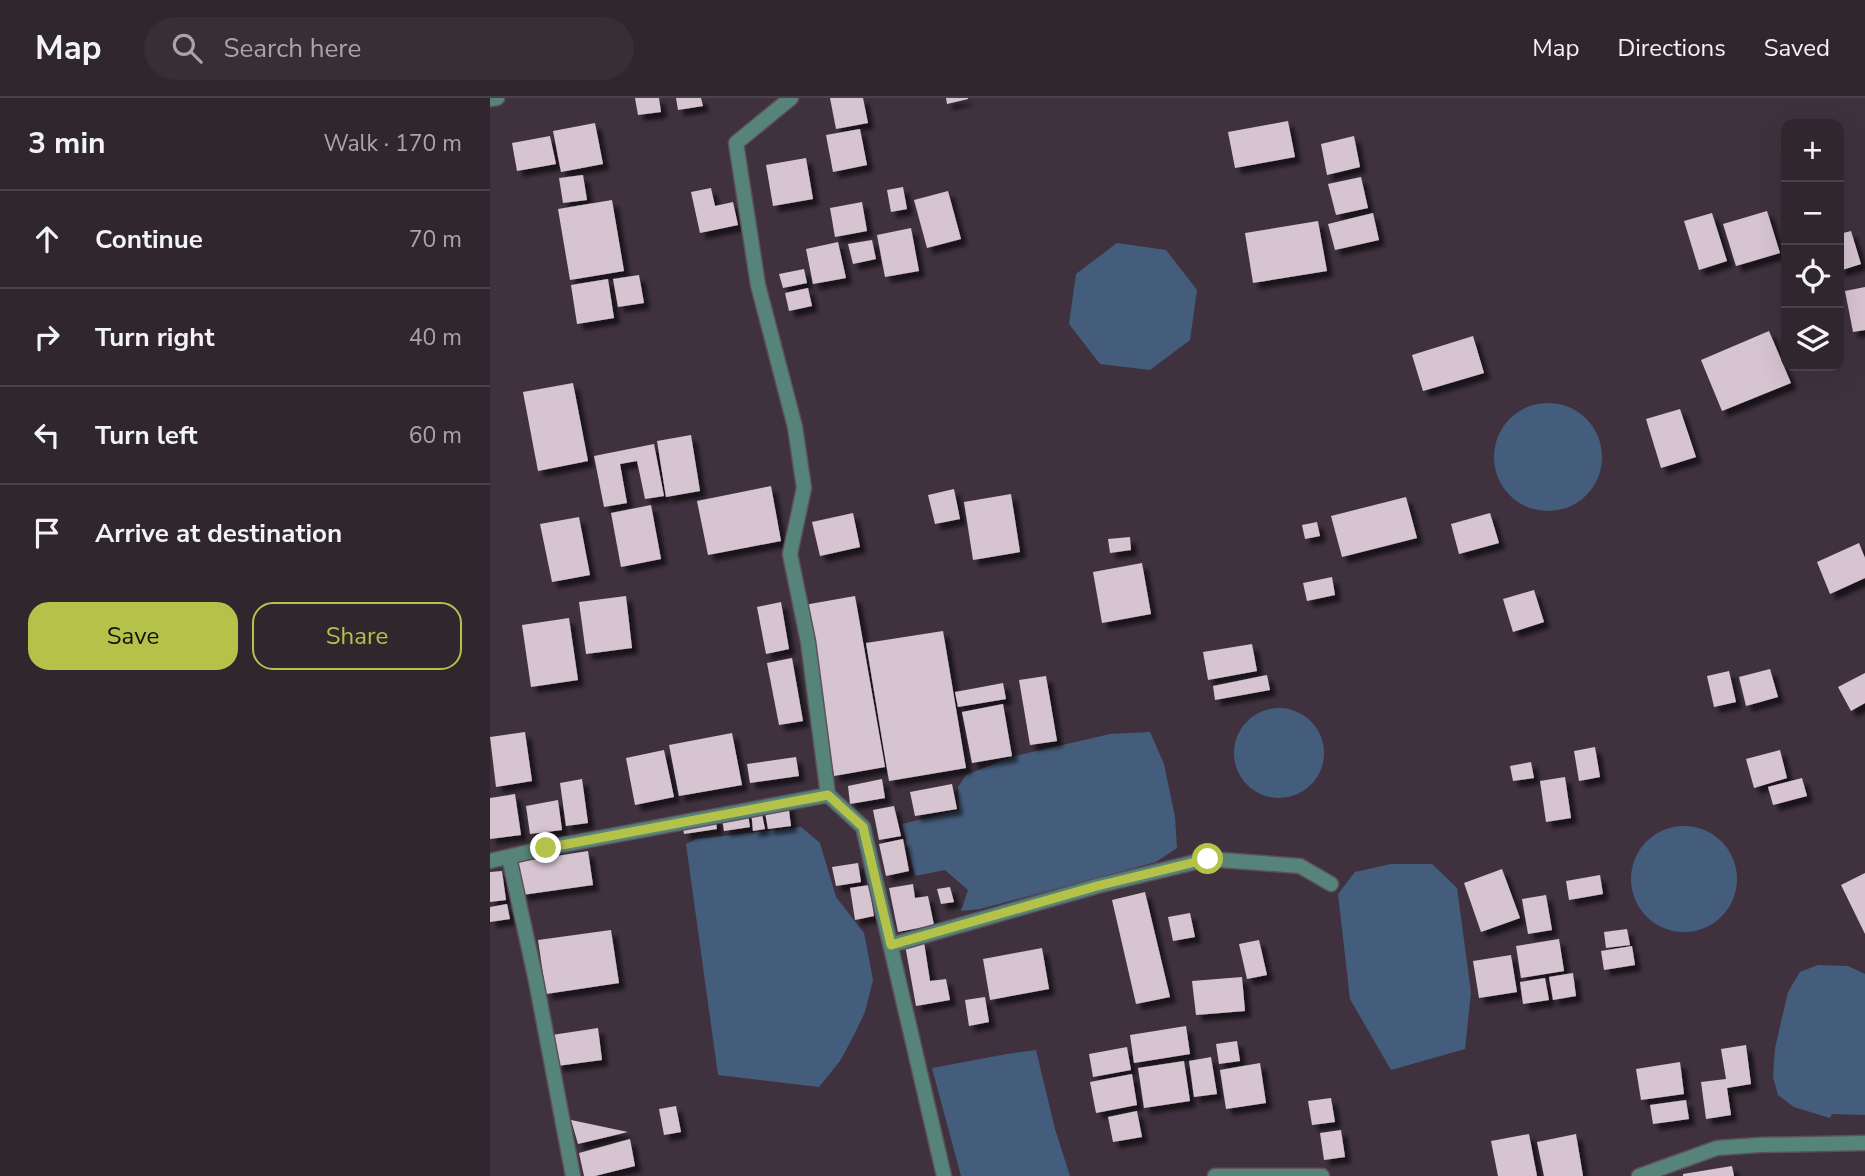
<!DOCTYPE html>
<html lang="en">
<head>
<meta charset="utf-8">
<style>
  body { margin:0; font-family:"Nunito Sans",sans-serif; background:#372e36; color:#f1f3f6 }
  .controls { position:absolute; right:21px; top:21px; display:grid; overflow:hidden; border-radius:14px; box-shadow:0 7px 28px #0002 }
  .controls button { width:63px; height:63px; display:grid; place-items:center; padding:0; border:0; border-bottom:2px solid #4a434a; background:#2f262e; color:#f1f3f6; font:35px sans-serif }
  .stop { position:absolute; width:21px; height:21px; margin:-16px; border:5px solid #b5c249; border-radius:50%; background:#fff }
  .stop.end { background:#b5c249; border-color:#fff; box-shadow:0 2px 7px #0008 }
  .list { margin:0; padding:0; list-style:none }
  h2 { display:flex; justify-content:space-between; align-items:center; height:91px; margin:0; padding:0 28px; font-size:30px }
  h2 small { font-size:23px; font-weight:400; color:#a7a5aa }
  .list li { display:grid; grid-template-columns:46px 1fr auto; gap:21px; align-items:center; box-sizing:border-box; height:98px; padding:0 28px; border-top:2px solid #4a434a }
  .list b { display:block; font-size:26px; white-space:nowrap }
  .list em { font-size:23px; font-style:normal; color:#a7a5aa }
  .actions { display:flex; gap:14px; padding:21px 28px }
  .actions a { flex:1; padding:16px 0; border:2px solid #b5c249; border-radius:21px; text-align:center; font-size:24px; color:#b5c249 }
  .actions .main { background:#b5c249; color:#111 }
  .icon { flex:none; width:38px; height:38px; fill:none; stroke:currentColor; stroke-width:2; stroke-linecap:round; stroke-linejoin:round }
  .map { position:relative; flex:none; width:1375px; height:1078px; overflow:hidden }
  header { display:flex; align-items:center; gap:42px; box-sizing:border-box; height:98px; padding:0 35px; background:#2f262e; border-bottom:2px solid #4a434a }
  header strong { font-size:33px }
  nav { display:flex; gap:38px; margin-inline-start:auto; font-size:24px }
  .search { width:490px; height:63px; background:#372e36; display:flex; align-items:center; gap:18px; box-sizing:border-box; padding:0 24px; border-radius:38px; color:#a7a5aa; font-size:26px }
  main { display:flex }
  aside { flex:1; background:#2f262e }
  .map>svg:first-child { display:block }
  .water { fill:#455d7c }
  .building { fill:#d7c4d1; filter:url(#shadow) }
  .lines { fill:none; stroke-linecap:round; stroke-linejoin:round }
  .street-casing { stroke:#5c505c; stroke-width:17 }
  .street { stroke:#568478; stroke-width:14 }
  .route { stroke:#b5c249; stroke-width:9 }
</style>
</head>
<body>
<header>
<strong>Map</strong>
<div class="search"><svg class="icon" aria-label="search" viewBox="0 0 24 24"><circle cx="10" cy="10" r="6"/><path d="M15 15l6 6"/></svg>Search here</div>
<nav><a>Map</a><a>Directions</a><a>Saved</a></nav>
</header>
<main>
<aside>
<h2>3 min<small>Walk · 170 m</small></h2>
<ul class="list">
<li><svg class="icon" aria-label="ahead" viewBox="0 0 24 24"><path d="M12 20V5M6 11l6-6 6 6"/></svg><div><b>Continue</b></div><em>70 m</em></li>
<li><svg class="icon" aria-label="right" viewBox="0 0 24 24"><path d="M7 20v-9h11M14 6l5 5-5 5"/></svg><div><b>Turn right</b></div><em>40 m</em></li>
<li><svg class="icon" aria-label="left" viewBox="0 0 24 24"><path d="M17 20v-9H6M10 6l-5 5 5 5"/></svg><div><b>Turn left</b></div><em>60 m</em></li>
<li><svg class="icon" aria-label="arrive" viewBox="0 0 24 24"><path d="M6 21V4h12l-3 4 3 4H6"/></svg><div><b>Arrive at destination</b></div></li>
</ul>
<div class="actions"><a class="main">Save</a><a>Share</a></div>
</aside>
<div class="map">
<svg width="1375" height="1078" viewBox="0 0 1375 1078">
  <defs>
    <filter id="shadow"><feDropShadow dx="6" dy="6" stdDeviation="2" flood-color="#0009"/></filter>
  </defs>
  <rect width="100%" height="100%" fill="#3f323e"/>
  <g class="water">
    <polygon points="627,145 676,152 707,192 700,242 660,272 610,266 579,226 586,176"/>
    <circle cx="1058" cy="359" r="54"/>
    <circle cx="789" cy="655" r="45"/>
    <polygon points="660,634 674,666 685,719 687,750 666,764 490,811 471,813 478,792 455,772 425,778 412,726 469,712 468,689 476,677 521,659 620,636"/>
    <circle cx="1194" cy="781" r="53"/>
    <polygon points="311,729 330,745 346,799 374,835 383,882 375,914 363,939 350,963 329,989 228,977 196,746 206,741"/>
    <polygon points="901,766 942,766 967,790 981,894 975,951 901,972 860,901 848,796 865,774"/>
    <polygon points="1328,867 1358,868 1375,876 1375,1017 1342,1016 1340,1020 1304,1009 1288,997 1283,979 1285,950 1298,894 1310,874"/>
    <polygon points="546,952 565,1031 580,1078 471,1078 442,970 517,956"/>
  </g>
  <g class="building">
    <polygon points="145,0 169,0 171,14 148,17"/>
    <polygon points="186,0 211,0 213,8 188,12"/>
    <polygon points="340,0 373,0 378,25 346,31"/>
    <polygon points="456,0 478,0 478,1 457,6"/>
    <polygon points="798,23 805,59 745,70 738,34"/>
    <polygon points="105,25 113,66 71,74 63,33"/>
    <polygon points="370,31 377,67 343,74 336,37"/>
    <polygon points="60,38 66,66 27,73 22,45"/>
    <polygon points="864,38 870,69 837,77 831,46"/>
    <polygon points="316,60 323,101 283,108 276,67"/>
    <polygon points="93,77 97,102 73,105 69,80"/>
    <polygon points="871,79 878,110 846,117 838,86"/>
    <polygon points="413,89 417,111 401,114 397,92"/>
    <polygon points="221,90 225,108 243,104 248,127 210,135 201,94"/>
    <polygon points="458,93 471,141 437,150 424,102"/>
    <polygon points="122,102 134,173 80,182 68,111"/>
    <polygon points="372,104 377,133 345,139 340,110"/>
    <polygon points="1277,113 1290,155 1246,168 1233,126"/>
    <polygon points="883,115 889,142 845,152 838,126"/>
    <polygon points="1222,115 1237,163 1209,172 1194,123"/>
    <polygon points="828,123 837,173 763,185 755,135"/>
    <polygon points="421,130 429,173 395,179 387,137"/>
    <polygon points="1361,133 1371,166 1349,173 1349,136"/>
    <polygon points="382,142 386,161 363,166 358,146"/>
    <polygon points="348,144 356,180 323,186 316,151"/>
    <polygon points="314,171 317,185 293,190 289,176"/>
    <polygon points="149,177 154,205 128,209 123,181"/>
    <polygon points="118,181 124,220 87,226 81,187"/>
    <polygon points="1375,189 1375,232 1363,234 1355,193"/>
    <polygon points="318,190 322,208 299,213 295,195"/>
    <polygon points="1279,233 1301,285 1232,313 1211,262"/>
    <polygon points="983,238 994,275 933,293 922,257"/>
    <polygon points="83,285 98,363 48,373 33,294"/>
    <polygon points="1190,311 1206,359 1171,370 1156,321"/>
    <polygon points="201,337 210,393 176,399 167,343"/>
    <polygon points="164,346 174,398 155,401 147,363 130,366 137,405 114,409 104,358"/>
    <polygon points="281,388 291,443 218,457 207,403"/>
    <polygon points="464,391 470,421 445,426 438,397"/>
    <polygon points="521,396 530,454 483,462 474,404"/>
    <polygon points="916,399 927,440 852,459 841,418"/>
    <polygon points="161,407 171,461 131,469 121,415"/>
    <polygon points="363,415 370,449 330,458 322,424"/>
    <polygon points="1000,415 1009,445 969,456 961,426"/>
    <polygon points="89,419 100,477 62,484 50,426"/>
    <polygon points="827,424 830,438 815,441 812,427"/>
    <polygon points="640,439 641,452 620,455 618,441"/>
    <polygon points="1369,445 1375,460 1375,480 1340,496 1327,464"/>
    <polygon points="652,465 661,516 612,525 603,474"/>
    <polygon points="842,479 845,497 817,503 813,485"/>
    <polygon points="1044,492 1054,524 1023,534 1013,501"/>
    <polygon points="136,498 142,550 96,556 89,504"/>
    <polygon points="365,498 395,669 344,678 314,507"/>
    <polygon points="291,504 299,551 276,556 267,509"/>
    <polygon points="79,520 88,582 41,589 32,527"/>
    <polygon points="453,533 476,670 399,683 376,545"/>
    <polygon points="762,546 767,573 718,582 713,554"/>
    <polygon points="302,560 313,623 289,627 277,565"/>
    <polygon points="1280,571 1288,599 1256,608 1249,579"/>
    <polygon points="1239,573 1246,604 1224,609 1217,578"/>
    <polygon points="1375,575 1375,605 1361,613 1348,589"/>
    <polygon points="777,577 780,592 725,602 723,588"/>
    <polygon points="556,578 567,643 540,647 529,582"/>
    <polygon points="513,585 516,601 468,609 465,594"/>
    <polygon points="513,606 522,658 482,665 472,614"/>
    <polygon points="35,634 42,683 6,689 0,639"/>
    <polygon points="242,635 252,687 189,698 179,647"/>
    <polygon points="1105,649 1110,679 1089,683 1084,653"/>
    <polygon points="174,652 184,699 145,707 136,660"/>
    <polygon points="1290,652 1297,680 1264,690 1256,661"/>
    <polygon points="306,659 309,678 260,685 257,666"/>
    <polygon points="1041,664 1044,680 1023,683 1020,668"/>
    <polygon points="1075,679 1081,720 1056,724 1050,683"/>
    <polygon points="1312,680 1317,698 1283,707 1278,689"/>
    <polygon points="92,681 98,725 76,728 70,685"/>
    <polygon points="392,681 395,700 360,706 358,688"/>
    <polygon points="462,686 467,711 425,718 420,694"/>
    <polygon points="25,696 31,737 0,741 0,700"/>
    <polygon points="68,702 72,732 40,736 36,708"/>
    <polygon points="298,705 301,728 278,731 274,709"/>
    <polygon points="404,708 411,738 389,742 383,712"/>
    <polygon points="257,710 260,729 234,733 231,714"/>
    <polygon points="271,711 275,731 263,733 261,712"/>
    <polygon points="224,712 227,731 194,736 191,717"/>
    <polygon points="413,741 419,773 396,778 389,746"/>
    <polygon points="98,753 103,787 32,797 28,764"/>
    <polygon points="368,765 371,784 346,788 342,769"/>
    <polygon points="1012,771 1030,820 991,834 974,785"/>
    <polygon points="12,773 16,802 0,804 0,774"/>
    <polygon points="1375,775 1375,836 1351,787"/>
    <polygon points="1110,777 1113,796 1079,802 1076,783"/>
    <polygon points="423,786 425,800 438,798 444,827 408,834 399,790"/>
    <polygon points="379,787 384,818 365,822 360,790"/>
    <polygon points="460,789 464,804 451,806 447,791"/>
    <polygon points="655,794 680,899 646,906 622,802"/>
    <polygon points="1056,797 1062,832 1038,836 1032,801"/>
    <polygon points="17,806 20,821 0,824 0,809"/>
    <polygon points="700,815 705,839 683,843 678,819"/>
    <polygon points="1137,831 1140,847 1116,850 1114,834"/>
    <polygon points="121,832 129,885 56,896 48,842"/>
    <polygon points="1069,841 1074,873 1031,880 1026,848"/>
    <polygon points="769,842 777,877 757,881 749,846"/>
    <polygon points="434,844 440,883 456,881 460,902 426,908 415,847"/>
    <polygon points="1142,848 1145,867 1114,872 1111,853"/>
    <polygon points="552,850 559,891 500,902 493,861"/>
    <polygon points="1021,857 1027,894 989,900 983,863"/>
    <polygon points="1083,875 1086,898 1063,902 1059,879"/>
    <polygon points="752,879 755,913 706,917 702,883"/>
    <polygon points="1055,880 1059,902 1033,906 1030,884"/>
    <polygon points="495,899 499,924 479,928 475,902"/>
    <polygon points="696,928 700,956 644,965 640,937"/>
    <polygon points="108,930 112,962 67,968 62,937"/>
    <polygon points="747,943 750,963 729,966 726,946"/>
    <polygon points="1256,947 1261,986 1237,990 1241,1017 1216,1021 1211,984 1236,981 1231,951"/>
    <polygon points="637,949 641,972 603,979 599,956"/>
    <polygon points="721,959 727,996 704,999 699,963"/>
    <polygon points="694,963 700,1003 654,1010 648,970"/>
    <polygon points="1190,964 1194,996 1151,1002 1146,971"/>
    <polygon points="770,965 776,1005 736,1011 730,972"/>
    <polygon points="642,976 647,1007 606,1015 600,984"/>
    <polygon points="841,1000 845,1024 822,1027 818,1003"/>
    <polygon points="1196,1002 1199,1021 1163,1026 1160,1007"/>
    <polygon points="186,1008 191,1034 174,1037 169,1011"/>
    <polygon points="647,1013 652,1039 623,1044 618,1019"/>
    <polygon points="81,1022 138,1034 88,1046"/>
    <polygon points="851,1032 855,1059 834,1062 830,1035"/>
    <polygon points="1039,1036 1047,1078 1008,1078 1001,1043"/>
    <polygon points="1086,1036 1093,1078 1054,1078 1047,1044"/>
    <polygon points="140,1041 145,1068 105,1078 94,1078 89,1055"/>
    <polygon points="1242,1068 1244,1078 1193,1078 1193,1076"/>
  </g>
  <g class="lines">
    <g class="street-casing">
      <g id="street">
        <polyline points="301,0 246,45 268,187 305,329 314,390 300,456 318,544 338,697"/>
        <polyline points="0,1 7,0"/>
        <polyline points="19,759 46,883 83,1078"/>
        <polyline points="0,763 56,750 338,697 373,729 454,1078"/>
        <polyline points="401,847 607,788 718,761 810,768 841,786"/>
        <polyline points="725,1078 832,1078"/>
        <polyline points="1149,1078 1227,1050 1269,1047 1375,1045"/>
      </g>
    </g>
    <use href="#street" class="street"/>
  </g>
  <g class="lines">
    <polyline class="route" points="56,750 338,697 373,729 401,847 607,788 718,761"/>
  </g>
</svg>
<div class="controls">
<button>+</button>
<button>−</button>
<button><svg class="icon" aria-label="locate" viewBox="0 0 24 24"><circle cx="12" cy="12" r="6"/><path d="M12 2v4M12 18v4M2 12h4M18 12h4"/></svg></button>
<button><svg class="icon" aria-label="layers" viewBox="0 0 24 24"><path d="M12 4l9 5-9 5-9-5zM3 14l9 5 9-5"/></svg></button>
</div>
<div class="stop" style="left:718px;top:761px"></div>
<div class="stop end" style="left:56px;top:750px"></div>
</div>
</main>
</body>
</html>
